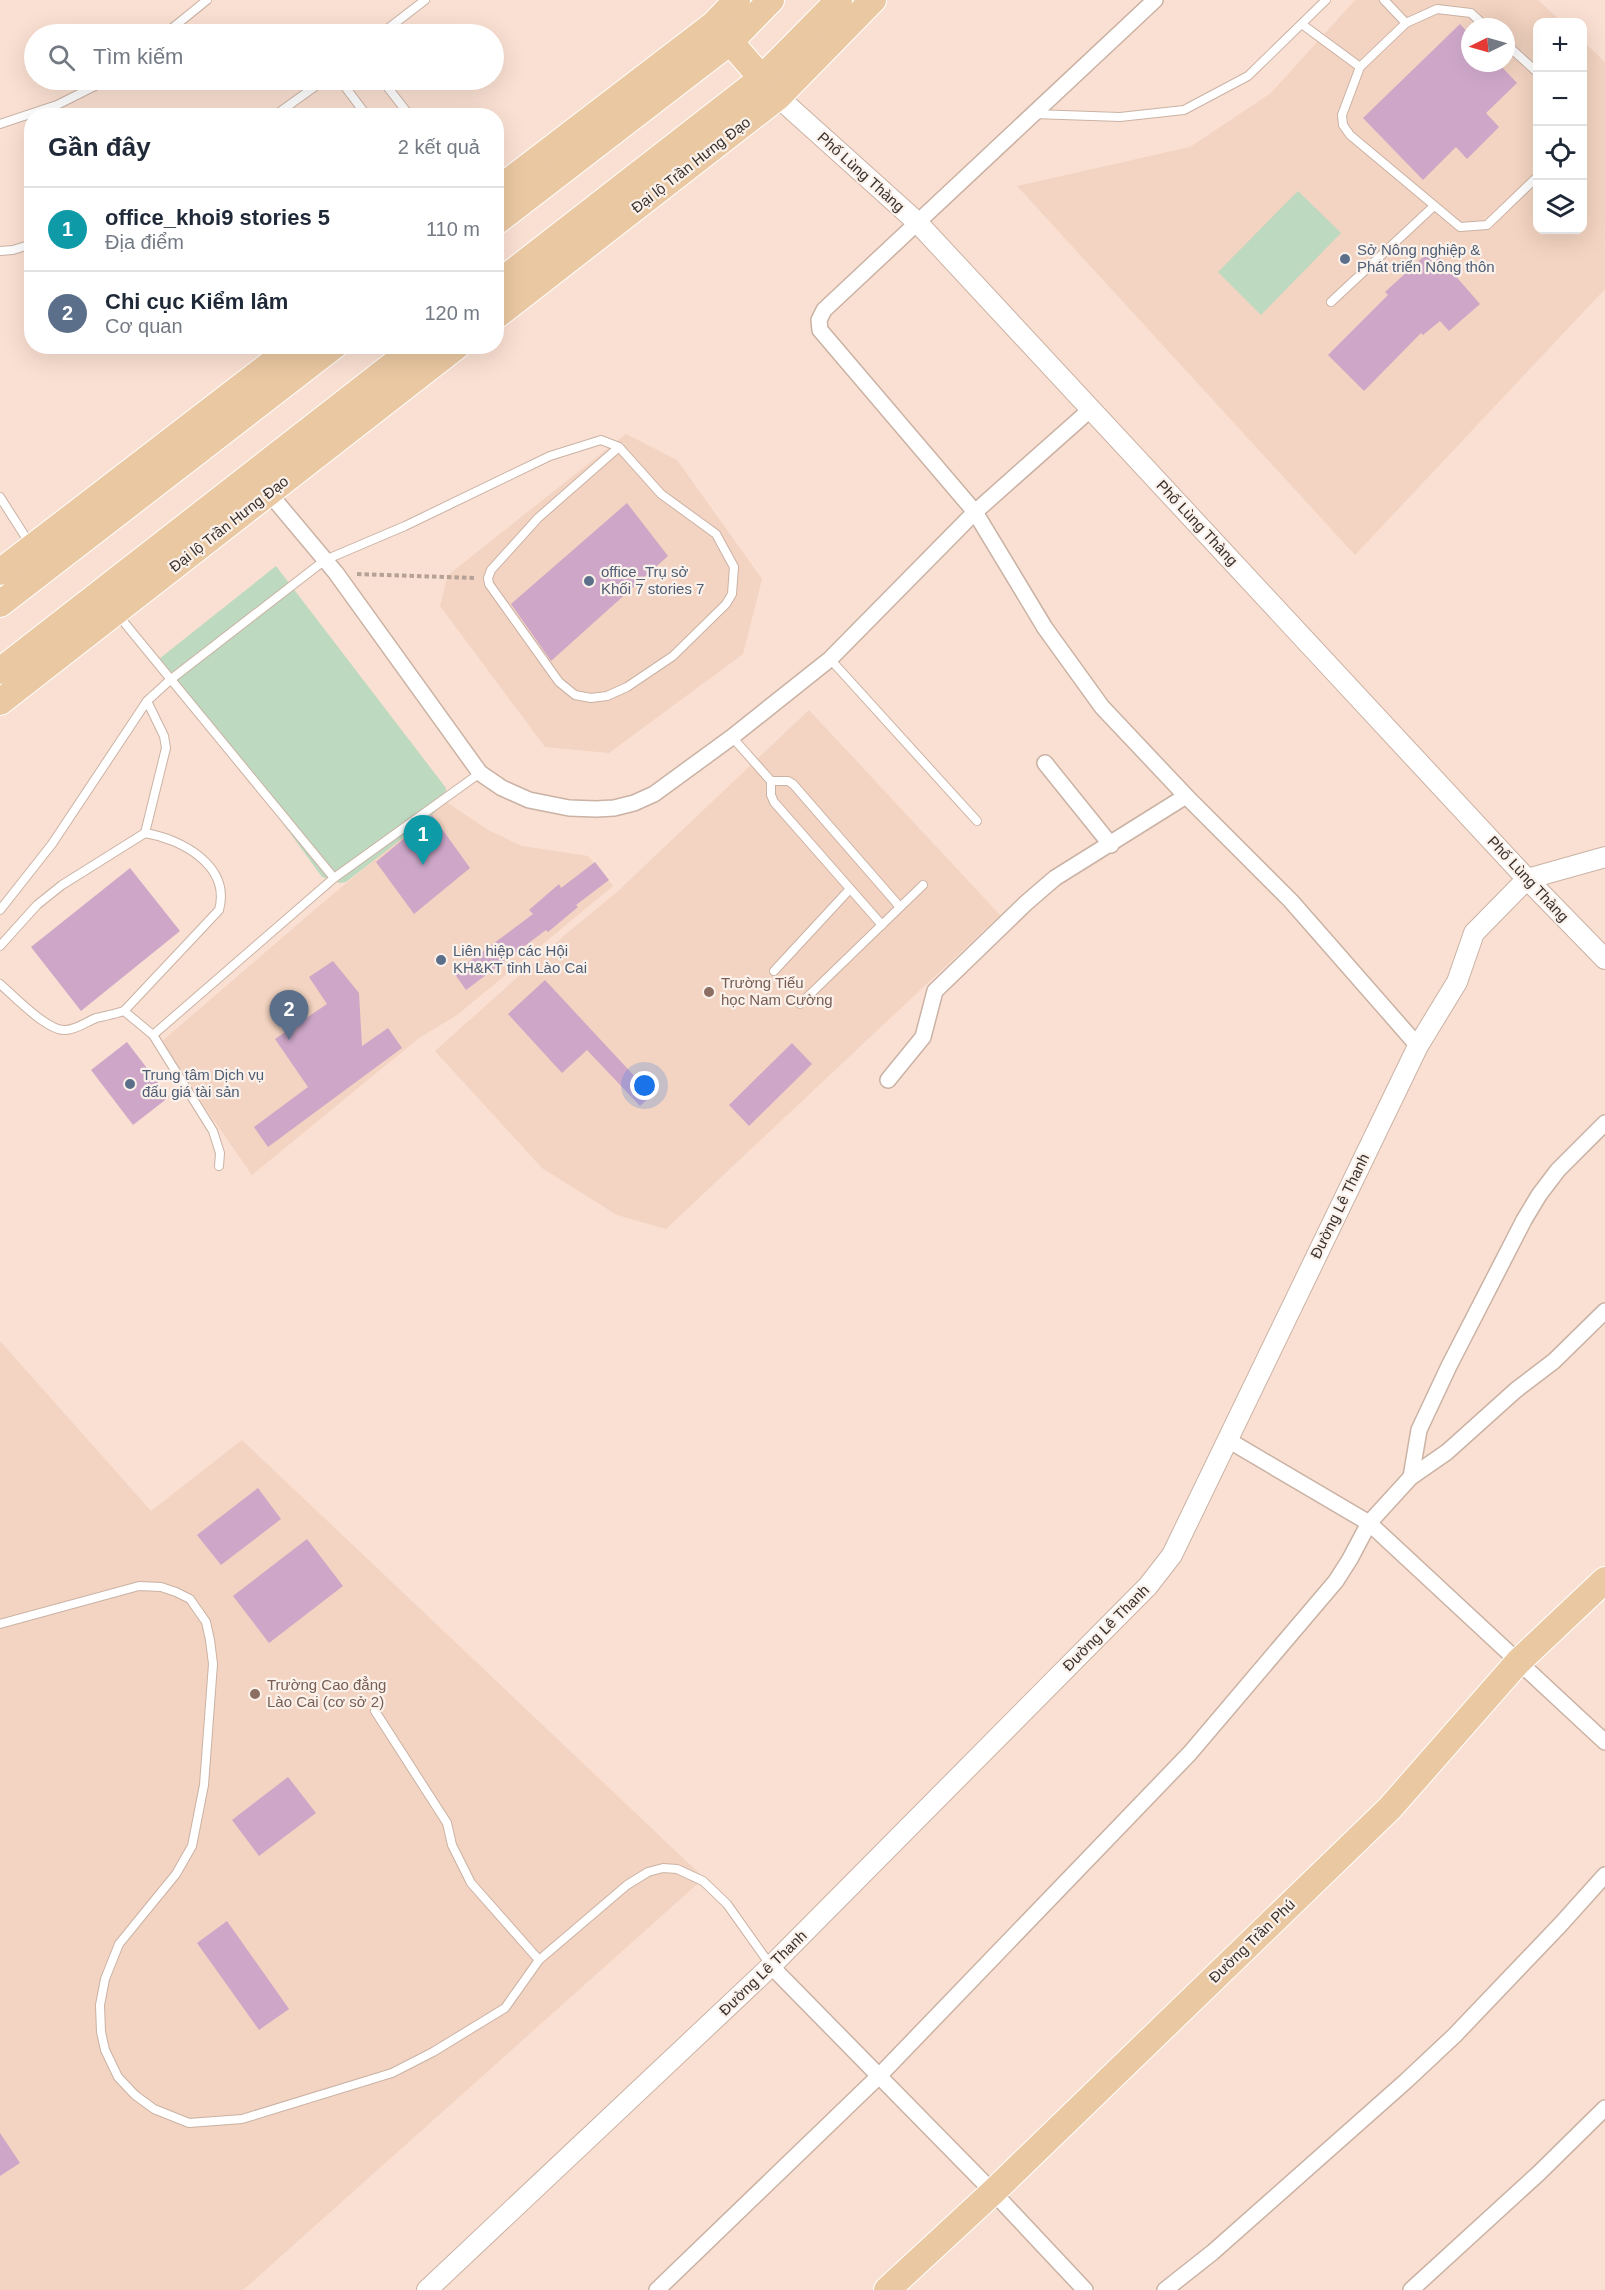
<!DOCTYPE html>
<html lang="vi">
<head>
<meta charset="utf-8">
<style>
  body { margin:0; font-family:Helvetica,sans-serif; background:#f2f2f3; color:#1f2937 }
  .controls { position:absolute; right:18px; top:18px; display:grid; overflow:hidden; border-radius:12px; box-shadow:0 6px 24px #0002 }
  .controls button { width:54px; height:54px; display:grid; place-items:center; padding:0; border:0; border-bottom:2px solid #e0e1e3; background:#fff; color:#1f2937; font:30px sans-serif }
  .compass { position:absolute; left:1461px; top:18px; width:54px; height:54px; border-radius:50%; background:#fff; box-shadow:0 6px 24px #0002; rotate:265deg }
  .you { position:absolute; left:645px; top:1086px; width:21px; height:21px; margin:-15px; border:4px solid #fff; border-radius:50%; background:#1a73e8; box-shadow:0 0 0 9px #1a73e833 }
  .badge { display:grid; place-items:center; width:39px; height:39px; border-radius:50%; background:#1a73e8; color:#fff; font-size:20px; font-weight:700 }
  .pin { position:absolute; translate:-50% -50px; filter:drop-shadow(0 2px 3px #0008) }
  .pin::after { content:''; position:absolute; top:32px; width:21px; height:18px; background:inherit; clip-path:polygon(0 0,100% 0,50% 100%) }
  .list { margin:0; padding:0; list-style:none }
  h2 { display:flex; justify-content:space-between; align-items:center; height:78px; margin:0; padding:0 24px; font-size:26px }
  h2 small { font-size:20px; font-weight:400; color:#747a83 }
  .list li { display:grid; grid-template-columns:39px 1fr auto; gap:18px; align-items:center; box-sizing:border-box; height:84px; padding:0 24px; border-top:2px solid #e0e1e3 }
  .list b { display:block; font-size:22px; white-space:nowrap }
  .list p { margin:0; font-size:20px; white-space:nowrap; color:#747a83 }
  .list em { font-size:20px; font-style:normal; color:#747a83 }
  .icon { flex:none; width:33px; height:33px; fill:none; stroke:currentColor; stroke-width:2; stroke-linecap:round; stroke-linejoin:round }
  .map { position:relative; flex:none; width:1605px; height:2290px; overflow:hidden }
  .search { position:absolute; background:#fff; box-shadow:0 6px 24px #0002; left:24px; top:24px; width:480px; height:66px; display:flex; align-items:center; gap:15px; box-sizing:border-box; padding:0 21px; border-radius:33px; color:#747a83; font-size:22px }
  .panel { position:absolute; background:#fff; box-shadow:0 6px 24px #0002; left:24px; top:108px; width:480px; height:246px; border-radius:24px }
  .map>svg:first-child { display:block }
  .built { fill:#f3d3c1; fill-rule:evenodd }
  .green { fill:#bdd9bf }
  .building { fill:#cea7c8 }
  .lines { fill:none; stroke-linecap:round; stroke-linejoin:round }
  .service-casing { stroke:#cab2a4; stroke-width:10 }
  .minor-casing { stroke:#cab2a4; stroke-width:18 }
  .tertiary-casing { stroke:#cab2a4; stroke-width:22 }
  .primary-casing { stroke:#fff; stroke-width:28 }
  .path { stroke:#b6a197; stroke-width:4; stroke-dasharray:4.5 3; stroke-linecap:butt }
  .service { stroke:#fff; stroke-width:8 }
  .minor { stroke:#fff; stroke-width:15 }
  .tertiary { stroke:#fff; stroke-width:20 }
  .primary { stroke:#eac8a2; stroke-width:26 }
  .service-dot { fill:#5c6f8a; stroke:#fbf1eb; stroke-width:2 }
  .education-dot { fill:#8d6e63; stroke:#fbf1eb; stroke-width:2 }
  .labels { text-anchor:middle; stroke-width:4.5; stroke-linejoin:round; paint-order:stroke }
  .street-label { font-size:15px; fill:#3b312c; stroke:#fbf1eb }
  .service-label { font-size:15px; fill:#4e5e75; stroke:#fbf1eb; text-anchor:start }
  .education-label { font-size:15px; fill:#785e54; stroke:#fbf1eb; text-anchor:start }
</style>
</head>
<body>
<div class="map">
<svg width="1605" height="2290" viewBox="0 0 1605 2290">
  <rect width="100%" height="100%" fill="#fae0d2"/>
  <g class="built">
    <path d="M1355,0h183l24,22h-24v208h44l1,-189 22,21v227l-250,266 -338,-369 173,-39 81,-54zM1470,27h36v36h-36z"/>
    <polygon points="626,434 677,460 762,579 743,654 609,753 545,747 440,606 448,575"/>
    <polygon points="809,710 1000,915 666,1229 617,1215 542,1168 435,1051 566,934 617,892"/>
    <polygon points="445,801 488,830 522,846 588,856 613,886 457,1015 419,1038 252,1175 160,1043 319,906"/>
    <polygon points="0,1341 151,1511 242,1440 704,1878 243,2290 0,2290"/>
  </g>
  <g class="green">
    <polygon points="1298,191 1341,233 1261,315 1218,272"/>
    <polygon points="276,566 446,788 445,801 432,815 346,882 340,883 322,877 195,703 159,659"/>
  </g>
  <g class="building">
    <polygon points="1460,24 1470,35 1470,63 1498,63 1517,83 1486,113 1499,127 1467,159 1456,147 1423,180 1363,118"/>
    <polygon points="1432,249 1480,304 1449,331 1440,321 1423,335 1421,333 1364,391 1328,355 1388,295 1385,292"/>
    <polygon points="627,503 668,556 551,661 511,604"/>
    <polygon points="432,815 470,868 414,914 376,862"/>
    <polygon points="595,862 609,880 576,905 578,907 548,932 546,930 466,990 454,973 533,914 529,910 559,884 561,888"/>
    <polygon points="130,868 180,931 81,1011 31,947"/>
    <polygon points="333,961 359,993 362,1046 388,1028 402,1048 268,1147 254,1127 308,1087 275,1039 327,1004 309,977"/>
    <polygon points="545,980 652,1095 640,1106 587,1050 562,1073 508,1014"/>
    <polygon points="127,1042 169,1097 133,1125 91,1070"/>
    <polygon points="792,1043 812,1064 749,1126 729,1105"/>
    <polygon points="258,1488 281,1519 221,1565 197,1535"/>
    <polygon points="307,1539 343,1586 269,1643 233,1596"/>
    <polygon points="288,1777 316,1813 259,1856 232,1820"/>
    <polygon points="227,1921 289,2009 259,2030 197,1943"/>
    <polygon points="0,2133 20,2163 0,2176"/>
  </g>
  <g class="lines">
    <g class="service-casing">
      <g id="service">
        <polyline points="1406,23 1437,9 1471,13 1486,27"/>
        <polyline points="1303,25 1360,67 1406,23 1384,0"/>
        <polyline points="165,34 207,0"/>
        <polyline points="381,34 425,0"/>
        <polyline points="1506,44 1538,73"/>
        <polyline points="1360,67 1342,115 1343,125 1350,135 1460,227 1487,225 1538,176"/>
        <polyline points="340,80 367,116"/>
        <polyline points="382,80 410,116"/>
        <polyline points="1034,114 1120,117 1184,110 1248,76 1326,0"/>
        <polyline points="274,116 324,80"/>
        <polyline points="0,124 57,105 107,80"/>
        <polyline points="0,251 13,250 32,244"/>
        <polyline points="1331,302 1434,206"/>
        <polyline points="0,497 30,544"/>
        <polyline points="118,615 334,878"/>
        <polyline points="830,659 977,821"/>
        <polyline points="732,737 771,781 771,795 774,802 882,925"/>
        <polyline points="771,781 788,781 793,784 900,907"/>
        <polyline points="145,833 166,748 164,736 147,701"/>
        <polyline points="0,910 52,844 147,701 170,680 325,560 405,526 550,456 601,440 619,447 661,494 716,534 734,567 732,594 726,604 673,656 627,687 607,696 591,698 575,695 559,682 489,584 488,578 491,570 538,518 619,447"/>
        <path d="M0,946l37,-41 25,-20 83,-52c37,6 86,33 74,77l-95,101"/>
        <polyline points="774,971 849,890"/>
        <path d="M0,984c14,12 47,47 65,46 11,0 21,-8 31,-12 9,-2 19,-4 28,-7l29,24 60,96 7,22 -1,13"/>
        <polyline points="800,1004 923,885"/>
        <polyline points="153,1035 334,878 480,773"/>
        <polyline points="0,1624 139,1586 161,1587 176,1592 190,1599 206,1622 210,1640 213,1664 204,1785 192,1846 176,1874 119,1944 105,1979 100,2005 101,2032 105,2050 118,2077 135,2095 154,2109 189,2123 242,2119 392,2073 433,2052 505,2008 539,1960 627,1885 648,1872 663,1868 677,1869 703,1881 727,1904 771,1966"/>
        <polyline points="375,1711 447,1823 452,1845 471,1883 539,1960"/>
      </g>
    </g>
    <g class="minor-casing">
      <g id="minor">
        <polyline points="1155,0 824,310 819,320 820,330 975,512 1045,628 1102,707 1186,796 1291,901 1418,1046"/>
        <polyline points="269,493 336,573 480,773 502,788 529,800 569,808 596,809 614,808 634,803 654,794 732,737 830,659 975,512 1091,409"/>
        <polyline points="1045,763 1111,845"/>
        <polyline points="888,1080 923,1037 935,991 1026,903 1055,878 1186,796"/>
        <polyline points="1228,1440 1369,1523 1605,1742"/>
        <polyline points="1411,1477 1419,1430 1449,1366 1524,1220 1539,1195 1558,1170 1605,1123"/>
        <polyline points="771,1966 993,2192 1085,2290"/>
        <polyline points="657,2290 879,2076 1190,1753 1336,1581 1350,1559 1369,1523 1411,1477 1447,1452 1516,1390 1554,1361 1605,1311"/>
        <polyline points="1165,2290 1213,2252 1406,2081 1455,2035 1561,1924 1605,1875"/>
        <polyline points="1411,2290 1539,2173 1605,2108"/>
      </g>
    </g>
    <g class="tertiary-casing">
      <g id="tertiary">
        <polyline points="778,97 917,222 1527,879 1605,959"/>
        <polyline points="427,2290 771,1966 1148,1586 1172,1555 1418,1046 1457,982 1474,933 1527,879 1605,857"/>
      </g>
    </g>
    <g class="primary-casing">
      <g id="primary">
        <polyline points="719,29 772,90"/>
        <polyline points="496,191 714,24 737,0"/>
        <polyline points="496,222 730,42 771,0"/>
        <polyline points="496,285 762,78 839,0"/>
        <polyline points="496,316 778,97 873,0"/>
        <polyline points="0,572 294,346"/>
        <polyline points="0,604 334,346"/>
        <polyline points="0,671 417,346"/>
        <polyline points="0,702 457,346"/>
        <polyline points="887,2290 993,2192 1390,1808 1518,1662 1605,1580"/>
      </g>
    </g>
    <polyline class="path" points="357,574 476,578"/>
    <use href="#service" class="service"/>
    <use href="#minor" class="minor"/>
    <use href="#tertiary" class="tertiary"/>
    <use href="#primary" class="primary"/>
  </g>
  <g class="service-dot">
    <circle cx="1345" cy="259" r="6"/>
    <circle cx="589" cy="581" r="6"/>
    <circle cx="441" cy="960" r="6"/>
    <circle cx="130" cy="1084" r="6"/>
  </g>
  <g class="education-dot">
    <circle cx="709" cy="992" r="6"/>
    <circle cx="255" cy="1694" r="6"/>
  </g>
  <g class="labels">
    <g class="street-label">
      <text transform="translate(691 165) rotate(-38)" y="5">Đại lộ Trần Hưng Đạo</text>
      <text transform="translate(861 172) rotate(42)" y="5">Phố Lùng Thàng</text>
      <text transform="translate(1197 523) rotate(47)" y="5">Phố Lùng Thàng</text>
      <text transform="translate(229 524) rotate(-38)" y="5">Đại lộ Trần Hưng Đạo</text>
      <text transform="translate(1528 879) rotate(47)" y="5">Phố Lùng Thàng</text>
      <text transform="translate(1340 1206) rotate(-64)" y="5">Đường Lê Thanh</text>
      <text transform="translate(1106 1628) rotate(-45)" y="5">Đường Lê Thanh</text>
      <text transform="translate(1252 1941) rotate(-44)" y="5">Đường Trần Phú</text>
      <text transform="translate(763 1973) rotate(-44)" y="5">Đường Lê Thanh</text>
    </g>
    <g class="service-label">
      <text x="1357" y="255">Sở Nông nghiệp &amp;<tspan x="1357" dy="17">Phát triển Nông thôn</tspan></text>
      <text x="601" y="577">office_Trụ sở<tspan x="601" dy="17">Khối 7 stories 7</tspan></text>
      <text x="453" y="956">Liên hiệp các Hội<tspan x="453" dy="17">KH&amp;KT tỉnh Lào Cai</tspan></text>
      <text x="142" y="1080">Trung tâm Dịch vụ<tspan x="142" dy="17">đấu giá tài sản</tspan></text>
    </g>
    <g class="education-label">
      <text x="721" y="988">Trường Tiểu<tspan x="721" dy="17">học Nam Cường</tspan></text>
      <text x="267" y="1690">Trường Cao đẳng<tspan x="267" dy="17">Lào Cai (cơ sở 2)</tspan></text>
    </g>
  </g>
</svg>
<div class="controls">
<button>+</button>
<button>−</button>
<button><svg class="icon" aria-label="locate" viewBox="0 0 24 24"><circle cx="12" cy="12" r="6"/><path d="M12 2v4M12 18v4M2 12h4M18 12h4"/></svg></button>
<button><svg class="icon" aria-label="layers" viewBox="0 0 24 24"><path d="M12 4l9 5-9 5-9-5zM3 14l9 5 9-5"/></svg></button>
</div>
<svg class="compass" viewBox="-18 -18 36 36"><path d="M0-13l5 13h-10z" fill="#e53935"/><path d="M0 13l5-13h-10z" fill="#747a83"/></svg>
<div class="you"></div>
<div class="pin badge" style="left:423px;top:865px;background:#0f9aa8">1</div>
<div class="pin badge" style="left:289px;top:1040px;background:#5c6f8a">2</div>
<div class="search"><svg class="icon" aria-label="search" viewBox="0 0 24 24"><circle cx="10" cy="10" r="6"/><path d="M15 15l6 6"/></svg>Tìm kiếm</div>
<section class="panel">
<h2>Gần đây<small>2 kết quả</small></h2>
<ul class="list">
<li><span class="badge" style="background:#0f9aa8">1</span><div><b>office_khoi9 stories 5</b><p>Địa điểm</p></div><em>110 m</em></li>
<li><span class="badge" style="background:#5c6f8a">2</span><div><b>Chi cục Kiểm lâm</b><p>Cơ quan</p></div><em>120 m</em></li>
</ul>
</section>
</div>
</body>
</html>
